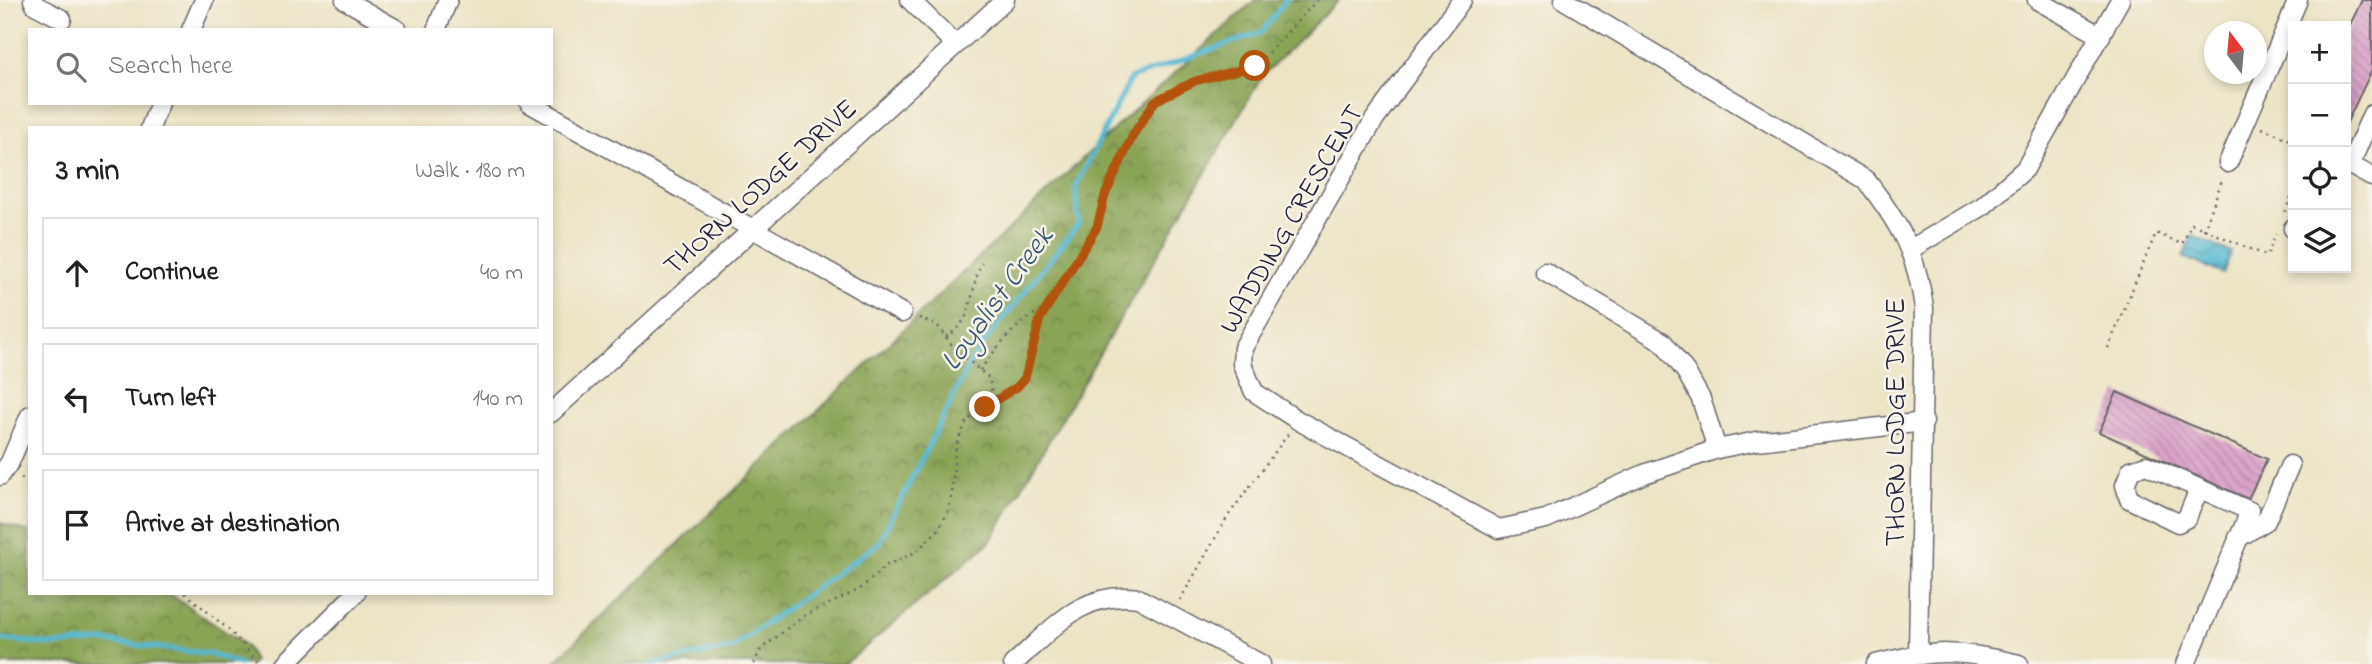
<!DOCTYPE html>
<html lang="en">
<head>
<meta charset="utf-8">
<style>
  body { margin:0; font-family:"Indie Flower",sans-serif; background:#f2f2f2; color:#202124 }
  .controls { position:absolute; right:21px; top:21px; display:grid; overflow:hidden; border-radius:0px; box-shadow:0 4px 10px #0003 }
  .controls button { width:63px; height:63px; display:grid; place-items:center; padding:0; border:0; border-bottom:2px solid #e0e0e0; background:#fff; color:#202124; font:35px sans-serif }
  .compass { position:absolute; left:2204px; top:21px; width:63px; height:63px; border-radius:50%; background:#fff; box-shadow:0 4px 10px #0003; rotate:344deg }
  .stop { position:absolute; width:21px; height:21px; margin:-16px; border:5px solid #b45309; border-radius:50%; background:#fff }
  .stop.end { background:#b45309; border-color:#fff; box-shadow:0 2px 7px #0008 }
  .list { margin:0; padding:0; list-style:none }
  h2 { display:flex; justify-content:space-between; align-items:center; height:91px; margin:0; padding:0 28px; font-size:30px }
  h2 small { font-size:23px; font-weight:400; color:#757577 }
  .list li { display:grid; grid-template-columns:46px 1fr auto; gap:21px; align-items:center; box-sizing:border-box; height:112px; margin:0 14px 14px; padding:0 14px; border:2px solid #e0e0e0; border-radius:0px }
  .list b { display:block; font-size:26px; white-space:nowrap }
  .list em { font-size:23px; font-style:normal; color:#757577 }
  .icon { flex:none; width:38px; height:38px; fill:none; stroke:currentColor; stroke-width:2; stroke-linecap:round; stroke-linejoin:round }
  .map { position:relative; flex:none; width:2372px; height:664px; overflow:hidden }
  .search { position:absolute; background:#fff; box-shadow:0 4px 10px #0003; left:28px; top:28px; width:525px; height:77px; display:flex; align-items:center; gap:18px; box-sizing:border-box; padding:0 24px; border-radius:0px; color:#757577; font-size:26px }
  .panel { position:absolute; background:#fff; box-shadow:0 4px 10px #0003; left:28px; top:126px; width:525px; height:469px; border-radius:0px }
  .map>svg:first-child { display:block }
  .forest { fill:url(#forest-crowns); stroke:#566348; stroke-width:2 }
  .water { fill:url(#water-waves); stroke:#3a6d86; stroke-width:2 }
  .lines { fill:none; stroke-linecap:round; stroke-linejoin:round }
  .stream { stroke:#53b8d2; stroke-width:5 }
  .building { fill:url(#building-back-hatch) }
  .minor-casing { stroke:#69666b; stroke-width:21 }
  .path { stroke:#69666b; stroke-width:2.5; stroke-dasharray:2 5; stroke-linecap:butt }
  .minor { stroke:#fff; stroke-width:18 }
  .route { stroke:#b45309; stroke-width:9 }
  .labels { text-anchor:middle; stroke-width:5; stroke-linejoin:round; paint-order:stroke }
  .street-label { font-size:28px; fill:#22223b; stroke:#f7f3e8 }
  .water-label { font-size:30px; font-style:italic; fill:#335670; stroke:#f7f3e8 }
</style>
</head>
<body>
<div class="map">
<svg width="2372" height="664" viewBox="0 0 2372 664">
  <defs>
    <pattern id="forest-crowns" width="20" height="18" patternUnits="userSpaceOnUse" patternTransform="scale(1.75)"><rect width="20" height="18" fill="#8aa456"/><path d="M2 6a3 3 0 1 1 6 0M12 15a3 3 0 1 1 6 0" fill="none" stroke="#708548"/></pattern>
    <pattern id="water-waves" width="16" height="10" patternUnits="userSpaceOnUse" patternTransform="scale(1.75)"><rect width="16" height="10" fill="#53b8d2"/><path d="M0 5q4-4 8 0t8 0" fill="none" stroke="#4495ac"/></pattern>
    <pattern id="building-back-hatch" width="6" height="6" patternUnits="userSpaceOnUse" patternTransform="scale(1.75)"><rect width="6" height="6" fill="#d99dc7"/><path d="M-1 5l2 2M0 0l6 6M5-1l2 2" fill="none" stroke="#b080a3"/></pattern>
  </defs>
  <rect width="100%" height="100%" fill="#f7f3e8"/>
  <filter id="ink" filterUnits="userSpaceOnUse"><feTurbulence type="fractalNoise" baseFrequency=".0143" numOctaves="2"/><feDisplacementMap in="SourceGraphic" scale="14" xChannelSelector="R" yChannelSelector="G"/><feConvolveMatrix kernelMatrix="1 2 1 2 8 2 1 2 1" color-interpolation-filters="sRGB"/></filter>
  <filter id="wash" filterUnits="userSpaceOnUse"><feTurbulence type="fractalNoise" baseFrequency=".00686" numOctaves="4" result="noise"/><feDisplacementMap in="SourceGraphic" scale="28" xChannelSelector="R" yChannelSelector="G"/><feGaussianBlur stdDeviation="1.57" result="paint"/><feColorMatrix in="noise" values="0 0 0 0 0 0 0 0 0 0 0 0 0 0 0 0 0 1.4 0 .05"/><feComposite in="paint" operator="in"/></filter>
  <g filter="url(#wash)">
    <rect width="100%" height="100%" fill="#ece4c5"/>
    <g class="forest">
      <polygon points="1255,0 1339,0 1262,76 990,542 845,664 552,664 1117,126"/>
      <polygon points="0,523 30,532 30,593 168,593 245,645 254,660 251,664 0,664"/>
    </g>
    <polygon class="water" points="2192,236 2231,252 2223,274 2183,257"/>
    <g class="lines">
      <g class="stream">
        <polyline points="0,639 55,645 104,641 210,654 240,664"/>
        <polyline points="652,664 732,648 879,543 974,356 1079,223 1075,188 1131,78 1262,32 1286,0"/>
      </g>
    </g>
    <g id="blocks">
      <g class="building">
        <polygon points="2362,0 2372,0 2372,70 2346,124 2346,33"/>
        <polygon points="2117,392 2267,459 2248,499 2099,432"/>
      </g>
    </g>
  </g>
  <g filter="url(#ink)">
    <use href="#blocks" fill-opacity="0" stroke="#69666b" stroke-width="2"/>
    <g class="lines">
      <g class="minor-casing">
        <g id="minor">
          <polyline points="33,0 35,5 62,19"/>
          <polyline points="345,0 398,30"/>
          <polyline points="910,0 954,43"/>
          <polyline points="1462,0 1374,120 1243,348 1242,364 1254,392 1299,421 1499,529 1546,519 1644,474 1717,449 1757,441 1924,422"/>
          <path d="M1564,0l302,180c33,43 51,73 58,128l-6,345"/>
          <polyline points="2037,0 2101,36"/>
          <polyline points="191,30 204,0"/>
          <polyline points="436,30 448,0"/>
          <polyline points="529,103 902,313"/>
          <polyline points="2372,114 2350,165 2372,177"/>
          <polyline points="150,128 160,103"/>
          <polyline points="2228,163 2298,0"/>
          <polyline points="2293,229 2293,228"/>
          <polyline points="1911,249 1983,206 2025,169 2120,0"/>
          <polyline points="1545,272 1663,342 1686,372 1701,399 1717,449"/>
          <polyline points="551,413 1005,0"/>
          <polyline points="0,476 10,462 30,415"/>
          <polyline points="2238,538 2266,521 2290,465"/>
          <polyline points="285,664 356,593"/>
          <path d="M1013,664c39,-34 68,-74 125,-66l123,66"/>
          <path d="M1876,664c59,-15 84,-14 143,0"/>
          <polyline points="2186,664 2250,511 2146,465 2131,470 2125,485 2129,499 2178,523 2187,518 2199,489"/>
        </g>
      </g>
      <g class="path">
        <polyline points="2262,128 2293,141"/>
        <polyline points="2285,212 2293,192"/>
        <polyline points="2204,230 2222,180"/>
        <polyline points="919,318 937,325 954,348 989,378 993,399"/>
        <path d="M946,337c31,-18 22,-47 36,-74"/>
        <polyline points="2108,348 2156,233 2182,244 2192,224 2267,256 2276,234"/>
        <path d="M980,370c18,-24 37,-50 66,-61"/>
        <polyline points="21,478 30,483"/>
        <polyline points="185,593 229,630 261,664"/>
        <polyline points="1180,600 1228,516 1289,433"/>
        <polyline points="754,664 761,649 802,617 860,589 887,565 916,552 938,530 948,512 952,494 955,451 959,438 967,421 993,399 1017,387 1025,378 1040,319 1097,227 1105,195 1133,135 1155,101 1195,81 1256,66 1317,0"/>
      </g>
      <use href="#minor" class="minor"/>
    </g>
  </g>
  <g class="lines" filter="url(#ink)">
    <polyline class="route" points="985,407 1017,387 1025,378 1040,319 1097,227 1105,195 1133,135 1155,101 1195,81 1255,66"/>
  </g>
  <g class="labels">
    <g class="street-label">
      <text transform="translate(759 186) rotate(-42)" y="10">THORN LODGE DRIVE</text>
      <text transform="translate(1290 218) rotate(-60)" y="10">WADDING CRESCENT</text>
      <text transform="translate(1894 422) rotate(-90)" y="10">THORN LODGE DRIVE</text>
    </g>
    <g class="water-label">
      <text transform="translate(996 298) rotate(-54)" y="10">Loyalist Creek</text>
    </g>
  </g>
</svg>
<div class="controls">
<button>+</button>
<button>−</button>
<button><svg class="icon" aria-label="locate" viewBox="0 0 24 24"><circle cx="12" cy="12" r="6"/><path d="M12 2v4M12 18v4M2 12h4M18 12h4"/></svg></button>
<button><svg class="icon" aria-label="layers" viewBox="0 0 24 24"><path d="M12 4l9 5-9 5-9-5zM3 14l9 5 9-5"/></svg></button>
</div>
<svg class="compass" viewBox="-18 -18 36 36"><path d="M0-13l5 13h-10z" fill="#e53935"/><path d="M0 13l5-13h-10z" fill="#757577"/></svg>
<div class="stop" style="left:1255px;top:66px"></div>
<div class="stop end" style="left:985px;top:407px"></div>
<div class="search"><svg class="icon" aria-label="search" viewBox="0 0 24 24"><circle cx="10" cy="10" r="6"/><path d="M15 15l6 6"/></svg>Search here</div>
<section class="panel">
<h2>3 min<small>Walk · 180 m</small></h2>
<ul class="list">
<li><svg class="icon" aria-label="ahead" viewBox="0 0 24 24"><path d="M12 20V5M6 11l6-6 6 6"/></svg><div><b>Continue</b></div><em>40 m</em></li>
<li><svg class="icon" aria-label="left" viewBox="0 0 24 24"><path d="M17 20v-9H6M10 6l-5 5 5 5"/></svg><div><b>Turn left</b></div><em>140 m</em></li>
<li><svg class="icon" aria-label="arrive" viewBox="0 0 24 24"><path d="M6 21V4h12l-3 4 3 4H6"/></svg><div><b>Arrive at destination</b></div></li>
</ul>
</section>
</div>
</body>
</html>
